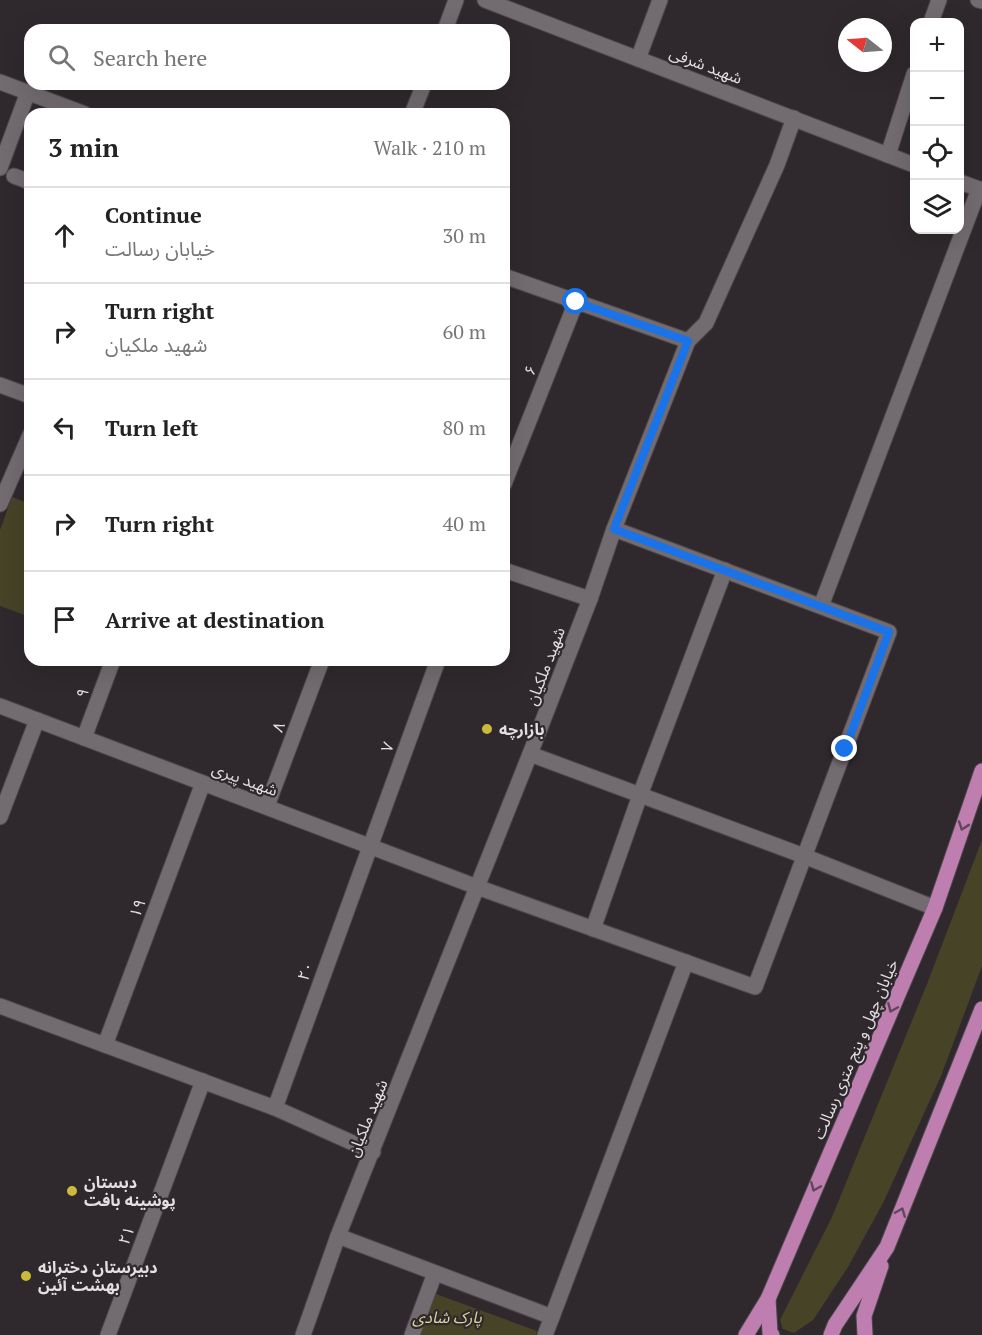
<!DOCTYPE html>
<html lang="en">
<head>
<meta charset="utf-8">
<style>
  body { margin:0; font-family:"PT Serif","Noto Sans Arabic",serif; background:#f2f2f2; color:#222 }
  .controls { position:absolute; right:18px; top:18px; display:grid; overflow:hidden; border-radius:12px; box-shadow:0 6px 24px #0002 }
  .controls button { width:54px; height:54px; display:grid; place-items:center; padding:0; border:0; border-bottom:2px solid #e0e0e0; background:#fff; color:#222; font:30px sans-serif }
  .compass { position:absolute; left:838px; top:18px; width:54px; height:54px; border-radius:50%; background:#fff; box-shadow:0 6px 24px #0002; rotate:287deg }
  .stop { position:absolute; width:18px; height:18px; margin:-14px; border:4px solid #1a73e8; border-radius:50%; background:#fff }
  .stop.end { background:#1a73e8; border-color:#fff; box-shadow:0 2px 6px #0008 }
  .list { margin:0; padding:0; list-style:none }
  h2 { display:flex; justify-content:space-between; align-items:center; height:78px; margin:0; padding:0 24px; font-size:26px }
  h2 small { font-size:20px; font-weight:400; color:#767676 }
  .list li { display:grid; grid-template-columns:39px 1fr auto; gap:18px; align-items:center; box-sizing:border-box; height:96px; padding:0 24px; border-top:2px solid #e0e0e0 }
  .list b { display:block; font-size:22px; white-space:nowrap }
  .list p { margin:0; font-size:20px; white-space:nowrap; color:#767676 }
  .list em { font-size:20px; font-style:normal; color:#767676 }
  .icon { flex:none; width:33px; height:33px; fill:none; stroke:currentColor; stroke-width:2; stroke-linecap:round; stroke-linejoin:round }
  .map { position:relative; flex:none; width:982px; height:1335px; overflow:hidden }
  .search { position:absolute; background:#fff; box-shadow:0 6px 24px #0002; left:24px; top:24px; width:486px; height:66px; display:flex; align-items:center; gap:15px; box-sizing:border-box; padding:0 21px; border-radius:18px; color:#767676; font-size:22px }
  .panel { position:absolute; background:#fff; box-shadow:0 6px 24px #0002; left:24px; top:108px; width:486px; height:558px; border-radius:18px }
  .map>svg:first-child { display:block }
  .green { fill:#474327 }
  .lines { fill:none; stroke-linecap:round; stroke-linejoin:round }
  .minor-casing { stroke:#4c474a; stroke-width:17 }
  .major-casing { stroke:#4c474a; stroke-width:17 }
  .minor { stroke:#726b70; stroke-width:15 }
  .major { stroke:#be7eb0; stroke-width:15 }
  .oneway { stroke:#61475b }
  .route { stroke:#1a73e8; stroke-width:8 }
  .poi-dot { fill:#caba3a; stroke:#2f292d; stroke-width:2 }
  .labels { text-anchor:middle; stroke-width:4.5; stroke-linejoin:round; paint-order:stroke }
  .street-label { font-size:16px; fill:#e3dfe2; stroke:#2f292d }
  .poi-label { font-size:16px; font-weight:bold; fill:#e3dfe2; stroke:#2f292d; text-anchor:start }
  .park-label { font-size:16px; font-style:italic; fill:#dcd49a; stroke:#2f292d }
</style>
</head>
<body>
<div class="map">
<svg width="982" height="1335" viewBox="0 0 982 1335">
  <rect width="100%" height="100%" fill="#2f292d"/>
  <g class="green">
    <polygon points="12,497 30,504 30,617 0,606 0,530"/>
    <polygon points="982,840 982,966 941,1076 884,1201 848,1267 813,1320 794,1333 783,1329 780,1320 832,1217 927,984"/>
    <polygon points="436,1294 537,1331 536,1335 420,1335"/>
  </g>
  <g class="lines">
    <g class="minor-casing">
      <g id="minor">
        <polyline points="485,0 914,165"/>
        <polyline points="978,0 982,1"/>
        <polyline points="931,22 939,0"/>
        <polyline points="445,30 456,0"/>
        <polyline points="638,59 660,0"/>
        <polyline points="0,82 85,114"/>
        <polyline points="412,114 424,84"/>
        <polyline points="888,155 914,74"/>
        <polyline points="0,168 28,92"/>
        <polyline points="14,176 30,182"/>
        <polyline points="960,182 982,190"/>
        <polyline points="504,276 688,341"/>
        <polyline points="0,385 30,396"/>
        <polyline points="504,484 576,302"/>
        <polyline points="0,504 30,435"/>
        <polyline points="504,570 590,599"/>
        <polyline points="821,606 979,189"/>
        <polyline points="0,706 477,887 755,987 889,632 614,529"/>
        <polyline points="84,738 113,660"/>
        <polyline points="530,754 804,856 935,908"/>
        <polyline points="267,806 322,660"/>
        <polyline points="0,817 37,720"/>
        <polyline points="593,929 640,795 725,570"/>
        <polyline points="0,1006 275,1108 373,1152"/>
        <polyline points="105,1045 203,783"/>
        <polyline points="275,1108 438,660"/>
        <polyline points="338,1236 552,1317 545,1335"/>
        <polyline points="552,1317 686,962"/>
        <polyline points="108,1335 203,1081"/>
        <polyline points="303,1335 338,1236 530,754 590,599 614,529 688,341 706,323 777,165 794,118"/>
        <polyline points="412,1335 435,1273"/>
      </g>
    </g>
    <g class="major-casing">
      <g id="major">
        <polyline points="768,1299 770,1333 772,1335"/>
        <polyline points="746,1335 768,1299 935,908 982,771"/>
        <polyline points="831,1335 835,1325 887,1247 982,1009"/>
        <polyline points="865,1335 864,1316 881,1266"/>
      </g>
    </g>
    <use href="#minor" class="minor"/>
    <use href="#major" class="major"/>
  </g>
  <defs><path id="oneway-chevron" d="M-2-3.5L2.5 0L-2 3.5" fill="none" stroke-width="1.6" stroke-linecap="round" stroke-linejoin="round" transform="scale(1.5)"/></defs>
  <g class="oneway">
    <use href="#oneway-chevron" transform="translate(963 826) rotate(109)"/>
    <use href="#oneway-chevron" transform="translate(892 1008) rotate(113)"/>
    <use href="#oneway-chevron" transform="translate(815 1187) rotate(113)"/>
    <use href="#oneway-chevron" transform="translate(901 1212) rotate(-68)"/>
  </g>
  <g class="lines">
    <polyline class="route" points="576,302 688,341 614,529 889,632 845,749"/>
  </g>
  <g class="poi-dot">
    <circle cx="487" cy="729" r="6"/>
    <circle cx="72" cy="1191" r="6"/>
    <circle cx="26" cy="1276" r="6"/>
  </g>
  <g class="labels">
    <g class="street-label">
      <text transform="translate(706 65) rotate(21)" y="6">شهید شرفی</text>
      <text transform="translate(530 370) rotate(-68)" y="6">۶</text>
      <text transform="translate(545 666) rotate(-69)" y="6">شهید ملکیان</text>
      <text transform="translate(82 693) rotate(-70)" y="6">۹</text>
      <text transform="translate(278 727) rotate(-70)" y="6">۸</text>
      <text transform="translate(387 747) rotate(-70)" y="6">۷</text>
      <text transform="translate(245 779) rotate(20)" y="6">شهید پیری</text>
      <text transform="translate(137 908) rotate(-69)" y="6">۱۹</text>
      <text transform="translate(305 971) rotate(-70)" y="6">۲۰</text>
      <text transform="translate(855 1049) rotate(-67)" y="6">خیابان چهل و پنج متری رسالت</text>
      <text transform="translate(367 1118) rotate(-68)" y="6">شهید ملکیان</text>
      <text transform="translate(126 1235) rotate(-69)" y="6">۲۱</text>
    </g>
    <g class="poi-label">
      <text x="499" y="735">بازارچه</text>
      <text x="84" y="1188">دبستان<tspan x="84" dy="18">پوشینه بافت</tspan></text>
      <text x="38" y="1273">دبیرستان دخترانه<tspan x="38" dy="18">بهشت آئین</tspan></text>
    </g>
    <g class="park-label">
      <text x="447" y="1323">پارک شادی</text>
    </g>
  </g>
</svg>
<div class="controls">
<button>+</button>
<button>−</button>
<button><svg class="icon" aria-label="locate" viewBox="0 0 24 24"><circle cx="12" cy="12" r="6"/><path d="M12 2v4M12 18v4M2 12h4M18 12h4"/></svg></button>
<button><svg class="icon" aria-label="layers" viewBox="0 0 24 24"><path d="M12 4l9 5-9 5-9-5zM3 14l9 5 9-5"/></svg></button>
</div>
<svg class="compass" viewBox="-18 -18 36 36"><path d="M0-13l5 13h-10z" fill="#e53935"/><path d="M0 13l5-13h-10z" fill="#767676"/></svg>
<div class="stop" style="left:576px;top:302px"></div>
<div class="stop end" style="left:845px;top:749px"></div>
<div class="search"><svg class="icon" aria-label="search" viewBox="0 0 24 24"><circle cx="10" cy="10" r="6"/><path d="M15 15l6 6"/></svg>Search here</div>
<section class="panel">
<h2>3 min<small>Walk · 210 m</small></h2>
<ul class="list">
<li><svg class="icon" aria-label="ahead" viewBox="0 0 24 24"><path d="M12 20V5M6 11l6-6 6 6"/></svg><div><b>Continue</b><p>خیابان رسالت</p></div><em>30 m</em></li>
<li><svg class="icon" aria-label="right" viewBox="0 0 24 24"><path d="M7 20v-9h11M14 6l5 5-5 5"/></svg><div><b>Turn right</b><p>شهید ملکیان</p></div><em>60 m</em></li>
<li><svg class="icon" aria-label="left" viewBox="0 0 24 24"><path d="M17 20v-9H6M10 6l-5 5 5 5"/></svg><div><b>Turn left</b></div><em>80 m</em></li>
<li><svg class="icon" aria-label="right" viewBox="0 0 24 24"><path d="M7 20v-9h11M14 6l5 5-5 5"/></svg><div><b>Turn right</b></div><em>40 m</em></li>
<li><svg class="icon" aria-label="arrive" viewBox="0 0 24 24"><path d="M6 21V4h12l-3 4 3 4H6"/></svg><div><b>Arrive at destination</b></div></li>
</ul>
</section>
</div>
</body>
</html>
